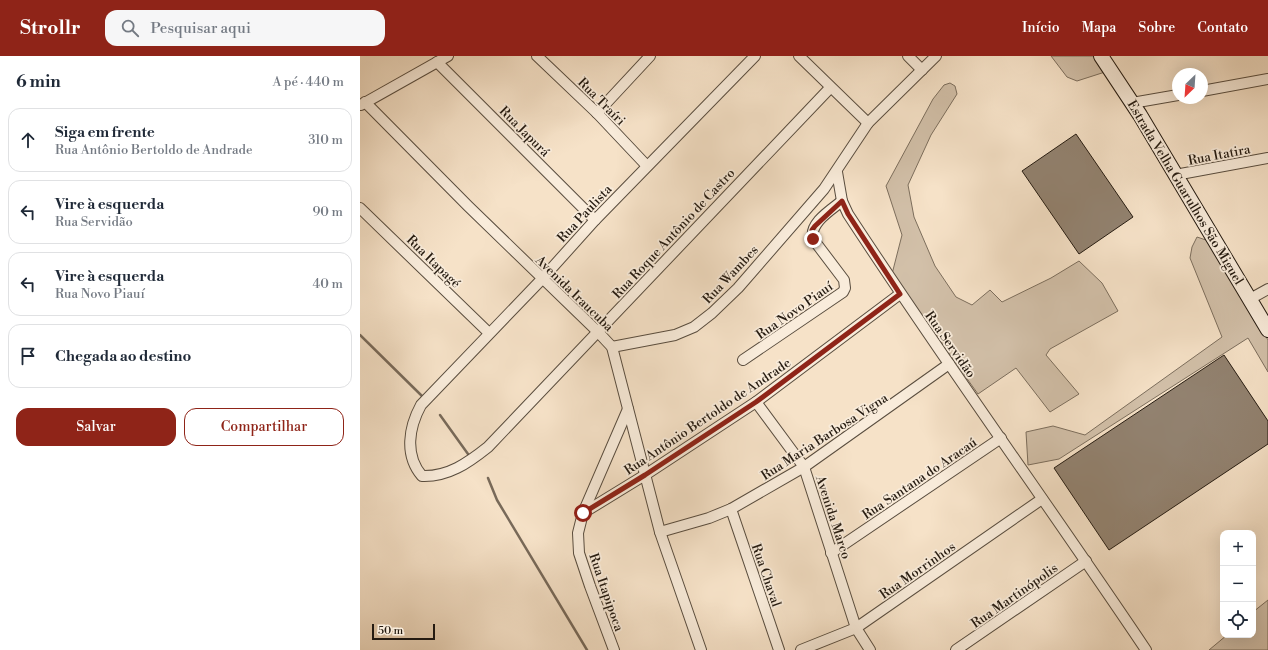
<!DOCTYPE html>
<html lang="pt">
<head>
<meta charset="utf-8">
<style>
  body { margin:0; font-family:"Libre Bodoni",serif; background:#f6f6f7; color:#1f2937 }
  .controls { position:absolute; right:12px; bottom:12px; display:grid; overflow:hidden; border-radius:8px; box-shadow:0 4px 16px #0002 }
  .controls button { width:36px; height:36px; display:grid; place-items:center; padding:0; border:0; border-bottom:1px solid #e0e1e3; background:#fff; color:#1f2937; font:20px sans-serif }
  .compass { position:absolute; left:812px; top:12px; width:36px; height:36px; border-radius:50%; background:#fff; box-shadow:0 4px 16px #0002; rotate:205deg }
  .scale { position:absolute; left:12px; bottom:10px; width:63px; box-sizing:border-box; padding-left:4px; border:2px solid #251b11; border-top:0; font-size:11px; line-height:14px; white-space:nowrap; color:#251b11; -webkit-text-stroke:3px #f9ecdb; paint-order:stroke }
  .stop { position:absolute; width:12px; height:12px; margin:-9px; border:3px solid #8f2418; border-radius:50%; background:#fff }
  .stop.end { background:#8f2418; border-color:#fff; box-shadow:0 1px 4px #0008 }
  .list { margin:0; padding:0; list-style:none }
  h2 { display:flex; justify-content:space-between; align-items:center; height:52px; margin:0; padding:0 16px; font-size:17px }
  h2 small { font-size:13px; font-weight:400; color:#747a83 }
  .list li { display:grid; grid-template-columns:26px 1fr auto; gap:12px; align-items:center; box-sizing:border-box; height:64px; margin:0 8px 8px; padding:0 8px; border:1px solid #e0e1e3; border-radius:12px }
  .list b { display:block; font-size:15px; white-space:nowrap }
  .list p { margin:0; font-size:13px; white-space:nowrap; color:#747a83 }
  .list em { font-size:13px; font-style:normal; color:#747a83 }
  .actions { display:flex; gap:8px; padding:12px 16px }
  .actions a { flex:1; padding:9px 0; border:1px solid #8f2418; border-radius:12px; text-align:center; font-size:14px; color:#8f2418 }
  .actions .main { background:#8f2418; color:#fff }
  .icon { flex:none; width:22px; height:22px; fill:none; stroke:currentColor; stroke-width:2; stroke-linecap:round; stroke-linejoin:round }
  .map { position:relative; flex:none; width:908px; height:594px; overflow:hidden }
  header { display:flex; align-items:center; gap:24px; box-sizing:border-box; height:56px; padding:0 20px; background:#8f2418; color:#fff }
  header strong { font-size:19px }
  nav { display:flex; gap:22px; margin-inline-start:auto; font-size:14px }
  .search { width:280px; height:36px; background:#f6f6f7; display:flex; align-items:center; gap:10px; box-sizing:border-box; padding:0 14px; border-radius:12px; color:#747a83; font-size:15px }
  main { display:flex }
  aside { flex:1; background:#fff }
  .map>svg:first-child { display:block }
  .green { fill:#d2c0a9; stroke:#7c6e5d }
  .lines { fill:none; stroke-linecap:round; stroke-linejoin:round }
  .stream { stroke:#786a5a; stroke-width:2.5 }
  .building { fill:#928270; stroke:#251b11 }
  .street-casing { stroke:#594d3f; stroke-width:12 }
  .secondary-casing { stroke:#251b11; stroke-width:16 }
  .street { stroke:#f9ecdb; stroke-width:10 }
  .secondary { stroke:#f9ecdb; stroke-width:14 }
  .route { stroke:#8f2418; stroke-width:5 }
  .labels { text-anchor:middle; stroke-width:3.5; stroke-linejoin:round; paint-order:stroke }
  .street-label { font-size:13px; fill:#251b11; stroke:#f9ecdb }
</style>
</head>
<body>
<header>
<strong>Strollr</strong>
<div class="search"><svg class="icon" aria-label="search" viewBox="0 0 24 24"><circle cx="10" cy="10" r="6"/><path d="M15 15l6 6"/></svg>Pesquisar aqui</div>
<nav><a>Início</a><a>Mapa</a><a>Sobre</a><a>Contato</a></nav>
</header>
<main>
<aside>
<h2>6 min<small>A pé · 440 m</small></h2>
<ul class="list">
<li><svg class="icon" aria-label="ahead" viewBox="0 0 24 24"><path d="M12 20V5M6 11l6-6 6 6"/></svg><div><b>Siga em frente</b><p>Rua Antônio Bertoldo de Andrade</p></div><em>310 m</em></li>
<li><svg class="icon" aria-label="left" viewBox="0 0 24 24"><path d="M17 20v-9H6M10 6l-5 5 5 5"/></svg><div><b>Vire à esquerda</b><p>Rua Servidão</p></div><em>90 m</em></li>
<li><svg class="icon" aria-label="left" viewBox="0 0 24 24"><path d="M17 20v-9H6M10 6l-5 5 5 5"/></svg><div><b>Vire à esquerda</b><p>Rua Novo Piauí</p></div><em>40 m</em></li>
<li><svg class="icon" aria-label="arrive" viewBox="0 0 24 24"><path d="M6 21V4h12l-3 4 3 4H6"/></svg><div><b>Chegada ao destino</b></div></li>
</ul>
<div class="actions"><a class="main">Salvar</a><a>Compartilhar</a></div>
</aside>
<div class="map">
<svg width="908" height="594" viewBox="0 0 908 594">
  <rect width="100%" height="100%" fill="#f6e2c8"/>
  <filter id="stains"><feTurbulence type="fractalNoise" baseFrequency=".005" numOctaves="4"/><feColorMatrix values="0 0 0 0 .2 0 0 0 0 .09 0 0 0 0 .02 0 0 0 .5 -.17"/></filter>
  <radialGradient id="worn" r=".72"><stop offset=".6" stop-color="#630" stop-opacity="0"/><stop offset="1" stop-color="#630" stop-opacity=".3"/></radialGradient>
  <g class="green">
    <polygon points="691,0 734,0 745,16 717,25 707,21"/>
    <polygon points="590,27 595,30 597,38 571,79 548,129 554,161 575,210 596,241 612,249 630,234 642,246 691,222 719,205 742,227 758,255 690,293 686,299 719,338 690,356 656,312 618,338 532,218 542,179 526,130 573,43 584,29"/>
    <polygon points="837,181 849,185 908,284 908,316 888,282 699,403 668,409 666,376 693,370 725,379 862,281 830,202 832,191"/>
    <polygon points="908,544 908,594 849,594 867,579 893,579 893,556"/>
  </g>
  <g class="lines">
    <g class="stream">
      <polyline points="0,279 63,341"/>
      <polyline points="80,359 108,398"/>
      <polyline points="128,422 137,444 227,594"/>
    </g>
  </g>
  <g class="building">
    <polygon points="716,78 773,161 719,198 662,115"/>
    <polygon points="864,299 908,365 908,388 749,494 694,412"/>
  </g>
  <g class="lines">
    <g class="street-casing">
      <g id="street">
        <polyline points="177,0 237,57 287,110"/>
        <path d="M395,0l-160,164 -53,59 -121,126c-12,22 -17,50 1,71 26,1 46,-13 66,-29l342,-359"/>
        <polyline points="439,0 508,67"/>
        <polyline points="548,0 562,14"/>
        <polyline points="77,6 235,164"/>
        <polyline points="842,35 908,23"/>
        <polyline points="5,46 108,150 238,276 252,291 300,476 341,594"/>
        <polyline points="772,47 818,39"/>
        <polyline points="1,49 88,0"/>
        <polyline points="237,57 290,0"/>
        <path d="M477,116l5,29 6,13c96,147 200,290 298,436"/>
        <polyline points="815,119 908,102"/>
        <polyline points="0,152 129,277"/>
        <polyline points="890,243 908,233"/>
        <polyline points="252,291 315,279 334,271 352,257 378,232 464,133 508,67 576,0"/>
        <path d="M383,304l100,-68 2,-4 -1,-8 -31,-41c-4,-16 18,-29 29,-38"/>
        <polyline points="396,346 444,411 496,572 510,594"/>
        <polyline points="371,453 419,594"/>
        <polyline points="223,457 285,419 396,346 540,238"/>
        <polyline points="300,476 349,462 371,453 444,411 589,308"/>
        <polyline points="471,497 641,382"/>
        <polyline points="254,594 230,530 219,497 218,477 223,457 268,353"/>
        <polyline points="441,594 496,572 682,443"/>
        <polyline points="596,594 726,505"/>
      </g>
    </g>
    <g class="secondary-casing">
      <polyline id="secondary" points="741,0 780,59 908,274"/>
    </g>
    <use href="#street" class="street"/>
    <use href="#secondary" class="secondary"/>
  </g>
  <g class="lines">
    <polyline class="route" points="223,457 285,419 396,346 540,238 488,158 482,145 455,170 452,174 453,183"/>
  </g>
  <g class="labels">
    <g class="street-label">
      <text transform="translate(242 45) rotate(45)" y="5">Rua Traíri</text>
      <text transform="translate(165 75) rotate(45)" y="5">Rua Japurá</text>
      <text transform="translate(859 98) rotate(-11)" y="5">Rua Itatira</text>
      <text transform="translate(826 136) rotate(59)" y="5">Estrada Velha Guarulhos São Miguel</text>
      <text transform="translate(224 157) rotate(-47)" y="5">Rua Paulista</text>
      <text transform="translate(313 177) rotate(-47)" y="5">Rua Roque Antônio de Castro</text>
      <text transform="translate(74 205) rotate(44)" y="5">Rua Itapagé</text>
      <text transform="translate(370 218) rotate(-47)" y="5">Rua Wambes</text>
      <text transform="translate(215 237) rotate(44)" y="5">Avenida Iraucuba</text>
      <text transform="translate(434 254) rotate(-35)" y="5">Rua Novo Piauí</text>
      <text transform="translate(591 288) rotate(55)" y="5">Rua Servidão</text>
      <text transform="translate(347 360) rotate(-34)" y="5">Rua Antônio Bertoldo de Andrade</text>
      <text transform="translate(464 380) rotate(-33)" y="5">Rua Maria Barbosa Vigna</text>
      <text transform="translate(559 422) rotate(-34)" y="5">Rua Santana do Aracaú</text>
      <text transform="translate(474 461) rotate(72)" y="5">Avenida Marco</text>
      <text transform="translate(557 514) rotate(-35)" y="5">Rua Morrinhos</text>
      <text transform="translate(407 519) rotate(71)" y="5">Rua Chaval</text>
      <text transform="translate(247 536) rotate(71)" y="5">Rua Itapipoca</text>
      <text transform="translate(654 539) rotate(-35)" y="5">Rua Martinópolis</text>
    </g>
  </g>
  <rect width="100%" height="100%" filter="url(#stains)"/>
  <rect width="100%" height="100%" fill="url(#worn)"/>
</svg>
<div class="controls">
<button>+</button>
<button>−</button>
<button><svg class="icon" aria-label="locate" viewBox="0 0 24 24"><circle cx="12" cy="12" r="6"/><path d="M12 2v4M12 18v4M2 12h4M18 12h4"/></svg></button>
</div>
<svg class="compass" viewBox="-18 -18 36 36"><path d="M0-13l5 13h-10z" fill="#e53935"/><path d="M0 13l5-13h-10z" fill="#747a83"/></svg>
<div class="scale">50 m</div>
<div class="stop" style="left:223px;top:457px"></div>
<div class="stop end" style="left:453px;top:183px"></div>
</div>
</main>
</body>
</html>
